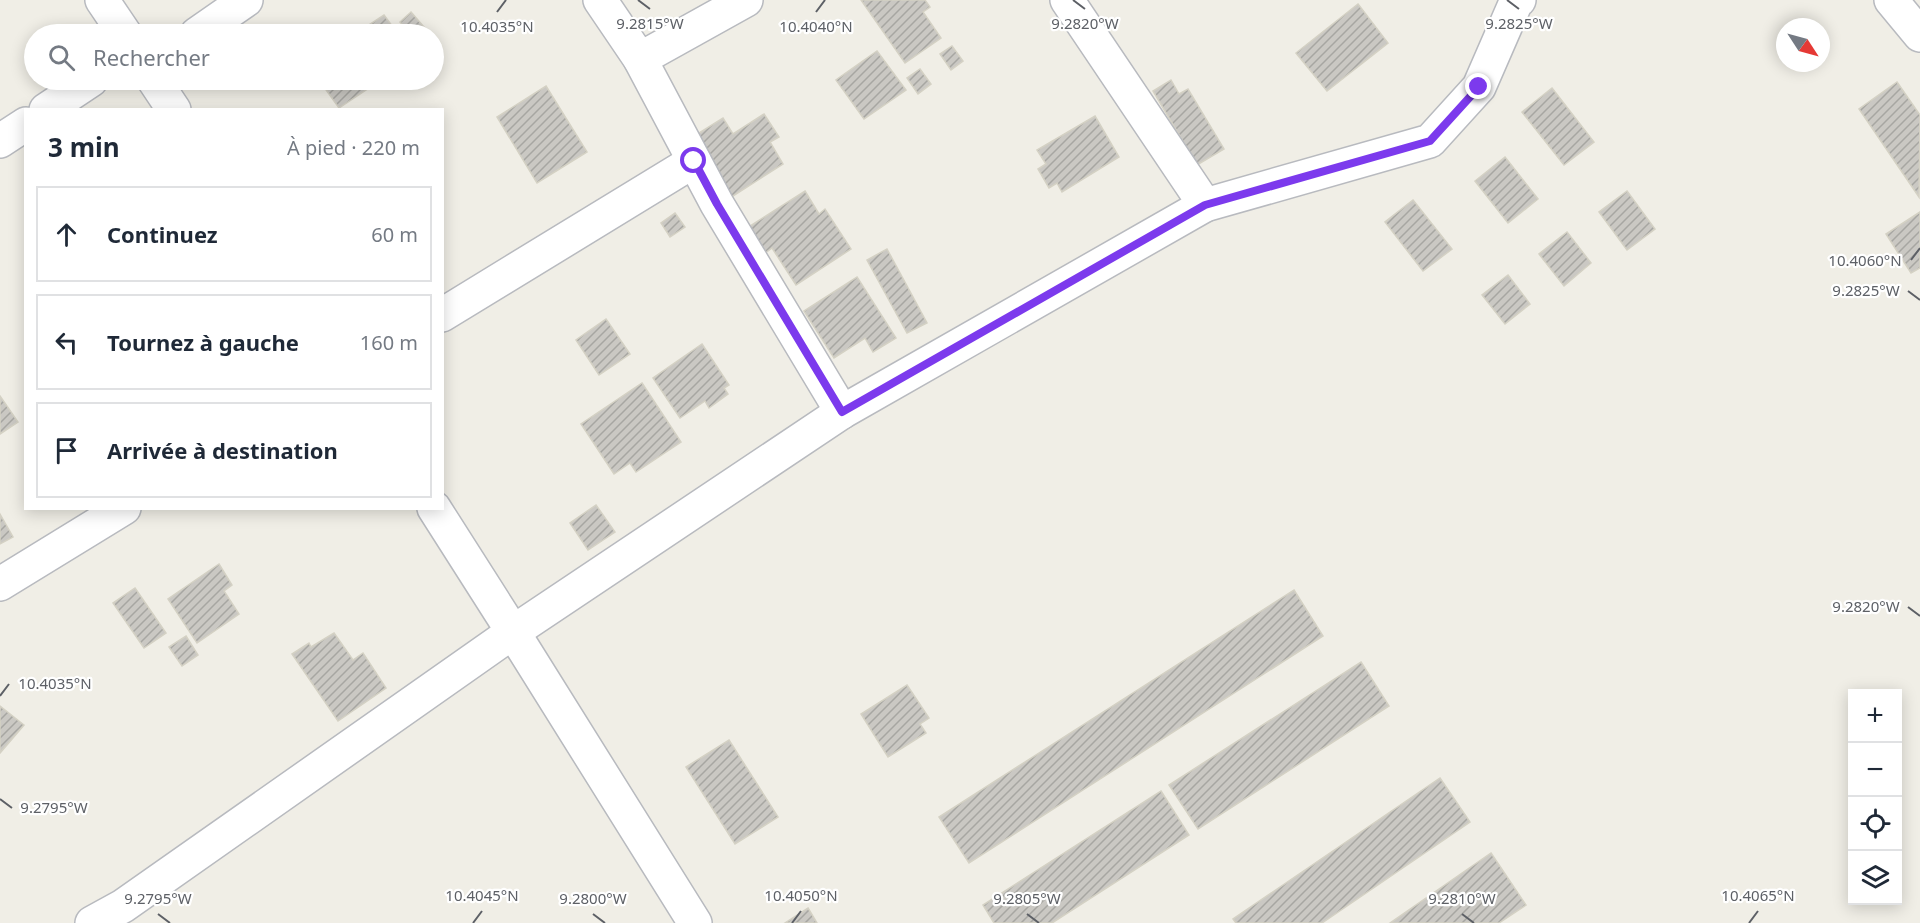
<!DOCTYPE html>
<html lang="fr">
<head>
<meta charset="utf-8">
<style>
  body { margin:0; font-family:"Noto Sans",sans-serif; background:#f6f6f7; color:#1f2937 }
  .controls { position:absolute; right:18px; bottom:18px; display:grid; overflow:hidden; border-radius:0px; box-shadow:0 3px 15px #0003 }
  .controls button { width:54px; height:54px; display:grid; place-items:center; padding:0; border:0; border-bottom:2px solid #e0e1e3; background:#fff; color:#1f2937; font:30px sans-serif }
  .compass { position:absolute; left:1776px; top:18px; width:54px; height:54px; border-radius:50%; background:#fff; box-shadow:0 3px 15px #0003; rotate:126deg }
  .stop { position:absolute; width:18px; height:18px; margin:-14px; border:4px solid #7c3aed; border-radius:50%; background:#fff }
  .stop.end { background:#7c3aed; border-color:#fff; box-shadow:0 2px 6px #0008 }
  .list { margin:0; padding:0; list-style:none }
  h2 { display:flex; justify-content:space-between; align-items:center; height:78px; margin:0; padding:0 24px; font-size:26px }
  h2 small { font-size:20px; font-weight:400; color:#747a83 }
  .list li { display:grid; grid-template-columns:39px 1fr auto; gap:18px; align-items:center; box-sizing:border-box; height:96px; margin:0 12px 12px; padding:0 12px; border:2px solid #e0e1e3; border-radius:0px }
  .list b { display:block; font-size:22px; white-space:nowrap }
  .list em { font-size:20px; font-style:normal; color:#747a83 }
  .icon { flex:none; width:33px; height:33px; fill:none; stroke:currentColor; stroke-width:2; stroke-linecap:round; stroke-linejoin:round }
  .map { position:relative; flex:none; width:1920px; height:923px; overflow:hidden }
  .search { position:absolute; background:#fff; box-shadow:0 3px 15px #0003; left:24px; top:24px; width:420px; height:66px; display:flex; align-items:center; gap:15px; box-sizing:border-box; padding:0 21px; border-radius:33px; color:#747a83; font-size:22px }
  .panel { position:absolute; background:#fff; box-shadow:0 3px 15px #0003; left:24px; top:108px; width:420px; height:402px; border-radius:0px }
  .map>svg:first-child { display:block }
  .building { fill:url(#building-hatch); stroke:#d4d1c4; stroke-width:1.5 }
  .lines { fill:none; stroke-linecap:round; stroke-linejoin:round }
  .minor-casing { stroke:#b8babf; stroke-width:36 }
  .minor { stroke:#fff; stroke-width:33 }
  .route { stroke:#7c3aed; stroke-width:8 }
  .ticks { fill:none; stroke:#5d6066; stroke-width:2 }
  .ticks-label { font-size:15px; text-anchor:middle; fill:#5d6066; stroke:#fff; stroke-width:4.5; stroke-linejoin:round; paint-order:stroke }
</style>
</head>
<body>
<div class="map">
<svg width="1920" height="923" viewBox="0 0 1920 923">
  <defs>
    <pattern id="building-hatch" width="6" height="6" patternUnits="userSpaceOnUse" patternTransform="scale(1.5)"><rect width="6" height="6" fill="#cac8c3"/><path d="M-1 1l2-2M0 6l6-6M5 7l2-2" fill="none" stroke="#a7a6a2"/></pattern>
  </defs>
  <rect width="100%" height="100%" fill="#f0eee6"/>
  <g class="building">
    <polygon points="861,0 925,0 930,7 923,12 941,38 905,63"/>
    <polygon points="1358,4 1388,43 1327,91 1296,53"/>
    <polygon points="411,12 430,34 411,34 400,22"/>
    <polygon points="384,15 398,34 355,34"/>
    <polygon points="952,46 963,61 951,70 940,54"/>
    <polygon points="877,51 906,90 864,119 836,80"/>
    <polygon points="920,69 931,84 918,94 907,78"/>
    <polygon points="319,80 381,80 339,108"/>
    <polygon points="1171,80 1179,94 1188,89 1224,149 1197,165 1153,91"/>
    <polygon points="1897,82 1920,115 1919,197 1859,109"/>
    <polygon points="546,86 587,152 537,183 497,117"/>
    <polygon points="1552,88 1594,142 1564,165 1522,112"/>
    <polygon points="764,114 779,137 770,142 783,164 730,198 691,138 723,118 733,134"/>
    <polygon points="1095,116 1119,157 1062,192 1057,183 1049,188 1038,169 1046,164 1037,150"/>
    <polygon points="1505,157 1538,199 1508,223 1475,181"/>
    <polygon points="805,191 819,214 825,209 851,249 796,285 772,248 764,254 747,228"/>
    <polygon points="1627,191 1655,229 1627,250 1599,212"/>
    <polygon points="1413,200 1452,249 1423,271 1385,222"/>
    <polygon points="1920,212 1920,268 1911,273 1886,234"/>
    <polygon points="675,213 685,227 670,237 661,223"/>
    <polygon points="1567,232 1591,263 1564,286 1539,254"/>
    <polygon points="887,249 927,323 907,333 867,260"/>
    <polygon points="1508,275 1530,304 1505,324 1482,295"/>
    <polygon points="857,277 896,338 873,352 865,338 834,358 804,311"/>
    <polygon points="606,319 630,354 599,375 576,340"/>
    <polygon points="702,344 729,385 724,388 728,394 709,408 705,401 680,418 653,378"/>
    <polygon points="642,383 681,442 636,472 630,463 614,474 581,424"/>
    <polygon points="0,396 18,422 0,434"/>
    <polygon points="596,505 615,532 588,550 570,523"/>
    <polygon points="0,514 13,537 0,544"/>
    <polygon points="219,564 232,585 224,591 239,614 197,643 168,599"/>
    <polygon points="135,588 166,633 144,648 113,603"/>
    <polygon points="1294,590 1323,636 969,863 939,817"/>
    <polygon points="334,633 353,660 363,653 386,688 338,721 292,654 309,643 311,647"/>
    <polygon points="186,636 198,655 182,666 169,647"/>
    <polygon points="1361,662 1389,706 1198,829 1169,785"/>
    <polygon points="907,685 929,718 920,724 926,733 888,757 861,714"/>
    <polygon points="0,706 24,725 0,753"/>
    <polygon points="729,740 778,817 735,844 686,767"/>
    <polygon points="1440,778 1470,822 1322,923 1236,923 1233,919"/>
    <polygon points="1161,791 1189,835 1052,923 994,923 983,905"/>
    <polygon points="1491,853 1526,905 1499,923 1390,923"/>
    <polygon points="808,908 817,923 785,923"/>
  </g>
  <g class="lines">
    <g class="minor-casing">
      <g id="minor">
        <polyline points="102,0 125,34"/>
        <polyline points="600,0 640,59 717,204 842,412"/>
        <polyline points="1067,0 1205,205"/>
        <polyline points="1891,0 1920,35"/>
        <polyline points="197,34 246,0"/>
        <polyline points="640,59 746,0"/>
        <polyline points="154,80 174,110"/>
        <polyline points="46,110 91,80"/>
        <polyline points="0,141 26,124"/>
        <polyline points="442,315 694,161"/>
        <polyline points="434,508 513,632 695,923"/>
        <polyline points="0,584 124,508"/>
        <polyline points="92,923 123,906 513,632 842,412 1205,205 1430,141 1479,87 1516,2 1519,0"/>
      </g>
    </g>
    <use href="#minor" class="minor"/>
  </g>
  <g class="lines">
    <polyline class="route" points="694,161 717,204 842,412 1205,205 1430,141 1479,87"/>
  </g>
  <path class="ticks" d="M638,0l12,9M1073,0l12,9M1507,0l12,9M497,12l9,-12M816,12l9,-12M1911,260l9,-12M1908,291l12,9M1908,607l12,9M0,696l9,-12M0,799l12,9M158,914l12,9M593,914l12,9M1027,914l12,9M1462,914l12,9M473,923l9,-12M792,923l9,-12M1749,923l9,-12"/>
  <g class="ticks-label">
    <text x="650" y="29">9.2815°W</text>
    <text x="1085" y="29">9.2820°W</text>
    <text x="1519" y="29">9.2825°W</text>
    <text x="816" y="32">10.4040°N</text>
    <text x="497" y="32">10.4035°N</text>
    <text x="1865" y="266">10.4060°N</text>
    <text x="1866" y="296">9.2825°W</text>
    <text x="1866" y="612">9.2820°W</text>
    <text x="55" y="689">10.4035°N</text>
    <text x="54" y="813">9.2795°W</text>
    <text x="482" y="901">10.4045°N</text>
    <text x="801" y="901">10.4050°N</text>
    <text x="1758" y="901">10.4065°N</text>
    <text x="158" y="904">9.2795°W</text>
    <text x="593" y="904">9.2800°W</text>
    <text x="1027" y="904">9.2805°W</text>
    <text x="1462" y="904">9.2810°W</text>
  </g>
</svg>
<div class="controls">
<button>+</button>
<button>−</button>
<button><svg class="icon" aria-label="locate" viewBox="0 0 24 24"><circle cx="12" cy="12" r="6"/><path d="M12 2v4M12 18v4M2 12h4M18 12h4"/></svg></button>
<button><svg class="icon" aria-label="layers" viewBox="0 0 24 24"><path d="M12 4l9 5-9 5-9-5zM3 14l9 5 9-5"/></svg></button>
</div>
<svg class="compass" viewBox="-18 -18 36 36"><path d="M0-13l5 13h-10z" fill="#e53935"/><path d="M0 13l5-13h-10z" fill="#747a83"/></svg>
<div class="stop" style="left:694px;top:161px"></div>
<div class="stop end" style="left:1479px;top:87px"></div>
<div class="search"><svg class="icon" aria-label="search" viewBox="0 0 24 24"><circle cx="10" cy="10" r="6"/><path d="M15 15l6 6"/></svg>Rechercher</div>
<section class="panel">
<h2>3 min<small>À pied · 220 m</small></h2>
<ul class="list">
<li><svg class="icon" aria-label="ahead" viewBox="0 0 24 24"><path d="M12 20V5M6 11l6-6 6 6"/></svg><div><b>Continuez</b></div><em>60 m</em></li>
<li><svg class="icon" aria-label="left" viewBox="0 0 24 24"><path d="M17 20v-9H6M10 6l-5 5 5 5"/></svg><div><b>Tournez à gauche</b></div><em>160 m</em></li>
<li><svg class="icon" aria-label="arrive" viewBox="0 0 24 24"><path d="M6 21V4h12l-3 4 3 4H6"/></svg><div><b>Arrivée à destination</b></div></li>
</ul>
</section>
</div>
</body>
</html>
